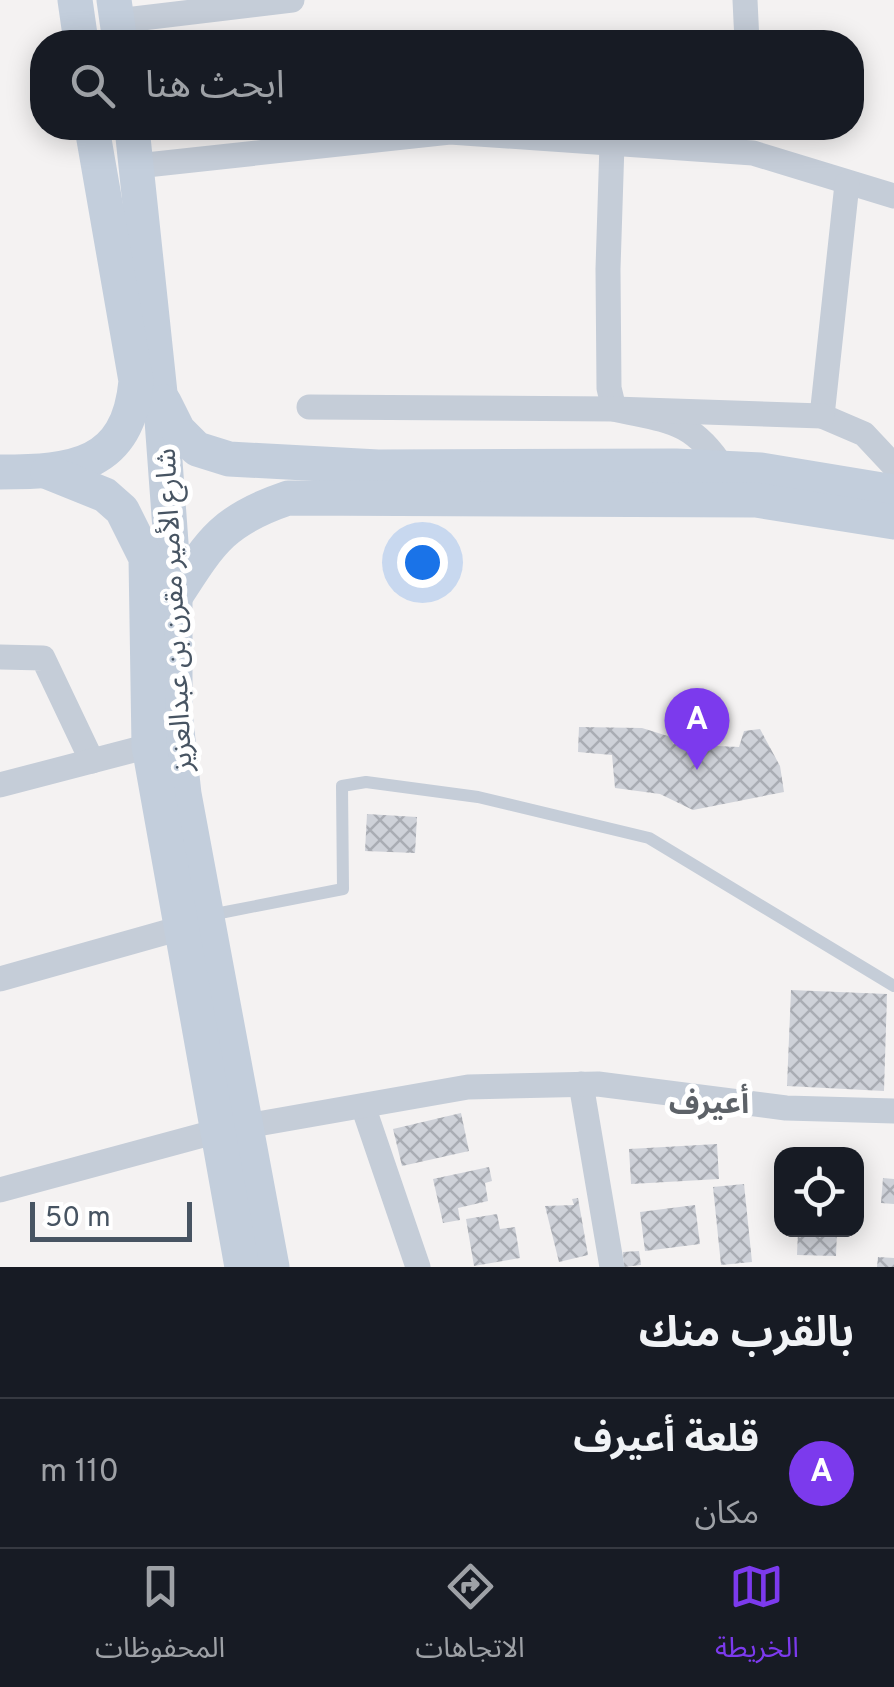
<!DOCTYPE html>
<html lang="ar">
<head>
<meta charset="utf-8">
<style>
  body { margin:0; font-family:Overpass,"Noto Sans Arabic",sans-serif; background:#20242c; color:#f1f3f6; direction:rtl }
  .controls { position:absolute; right:30px; bottom:30px; display:grid; overflow:hidden; border-radius:20px; box-shadow:0 5px 25px #0003 }
  .controls button { width:90px; height:90px; display:grid; place-items:center; padding:0; border:0; border-bottom:2px solid #363941; background:#171b24; color:#f1f3f6; font:50px sans-serif }
  .scale { position:absolute; left:30px; bottom:25px; width:162px; box-sizing:border-box; padding-left:10px; border:5px solid #475462; border-top:0; font-size:28px; line-height:35px; white-space:nowrap; color:#475462; -webkit-text-stroke:8px #fff; paint-order:stroke }
  .you { position:absolute; left:422px; top:562px; width:35px; height:35px; margin:-25px; border:8px solid #fff; border-radius:50%; background:#1a73e8; box-shadow:0 0 0 15px #1a73e833 }
  .badge { display:grid; place-items:center; width:65px; height:65px; border-radius:50%; background:#7c3aed; color:#fff; font-size:32px; font-weight:700 }
  .pin { position:absolute; translate:-50% -82px; filter:drop-shadow(0 2px 5px #0008) }
  .pin::after { content:''; position:absolute; top:52px; width:35px; height:30px; background:inherit; clip-path:polygon(0 0,100% 0,50% 100%) }
  .list { margin:0; padding:0; list-style:none }
  h2 { display:flex; justify-content:space-between; align-items:center; height:130px; margin:0; padding:0 40px; font-size:42px }
  h2 small { font-size:32px; font-weight:400; color:#9ea1a6 }
  .list li { display:grid; grid-template-columns:65px 1fr auto; gap:30px; align-items:center; box-sizing:border-box; height:150px; padding:0 40px; border-top:2px solid #363941 }
  .list b { display:block; font-size:38px; white-space:nowrap }
  .list p { margin:0; font-size:32px; white-space:nowrap; color:#9ea1a6 }
  .list em { font-size:32px; font-style:normal; color:#9ea1a6 }
  .icon { flex:none; width:55px; height:55px; fill:none; stroke:currentColor; stroke-width:2; stroke-linecap:round; stroke-linejoin:round }
  .map { position:relative; flex:none; width:894px; height:1267px; overflow:hidden; direction:ltr }
  .search { position:absolute; background:#171b24; box-shadow:0 5px 25px #0003; left:30px; right:30px; top:30px; height:110px; display:flex; align-items:center; gap:25px; box-sizing:border-box; padding:0 35px; border-radius:40px; color:#9ea1a6; font-size:38px }
  .sheet { height:280px; background:#171b24 }
  nav { display:flex; justify-content:space-around; align-items:center; box-sizing:border-box; height:140px; border-top:2px solid #363941; background:#171b24; font-size:28px; color:#9ea1a6 }
  nav a { display:grid; justify-items:center; gap:5px }
  nav .on { color:#7c3aed }
  .map>svg:first-child { display:block }
  .building { fill:url(#building-cross-hatch) }
  .lines { fill:none; stroke-linecap:round; stroke-linejoin:round }
  .lane { stroke:#c5cdd8; stroke-width:12 }
  .street { stroke:#c5cdd8; stroke-width:25 }
  .secondary { stroke:#c3cedc; stroke-width:35 }
  .labels { text-anchor:middle; stroke-width:10; stroke-linejoin:round; paint-order:stroke }
  .street-label { font-size:28px; fill:#475462; stroke:#fff }
  .neighbourhood-label { font-size:30px; font-weight:bold; fill:#5d6268; stroke:#fff }
</style>
</head>
<body>
<div class="map">
<svg width="894" height="1267" viewBox="0 0 894 1267">
  <defs>
    <pattern id="building-cross-hatch" width="8" height="8" patternUnits="userSpaceOnUse" patternTransform="scale(2.5)"><rect width="8" height="8" fill="#ced1d8"/><path d="M0 0l8 8M0 8l8-8" fill="none" stroke="#a9acb3"/></pattern>
  </defs>
  <rect width="100%" height="100%" fill="#f4f2f2"/>
  <g class="building">
    <polygon points="579,727 642,728 671,737 673,744 739,747 744,731 760,729 780,766 784,792 693,810 660,794 615,788 612,755 578,752"/>
    <polygon points="367,814 417,817 415,853 365,851"/>
    <polygon points="791,990 887,994 884,1091 787,1086"/>
    <polygon points="461,1113 469,1151 402,1166 393,1129"/>
    <polygon points="717,1144 719,1179 631,1184 629,1149"/>
    <polygon points="489,1167 492,1181 485,1183 488,1201 458,1208 460,1220 443,1223 433,1179"/>
    <polygon points="883,1178 894,1179 894,1204 881,1203"/>
    <polygon points="744,1184 752,1262 721,1265 713,1187"/>
    <polygon points="578,1198 588,1255 559,1262 545,1206 574,1205 572,1199"/>
    <polygon points="695,1205 700,1244 645,1251 640,1212"/>
    <polygon points="497,1214 500,1229 515,1227 520,1258 474,1266 466,1219"/>
    <polygon points="798,1230 837,1230 836,1256 797,1255"/>
    <polygon points="639,1251 641,1265 624,1267 623,1252"/>
    <polygon points="878,1257 894,1258 894,1267 877,1267"/>
  </g>
  <g class="lines">
    <polyline class="lane" points="210,915 343,889 342,786 366,782 478,797 649,838 894,986"/>
    <g class="street">
      <polyline points="745,0 747,42"/>
      <polyline points="117,21 292,0"/>
      <path d="M612,144l-4,125 1,119 5,21c53,12 78,10 109,59"/>
      <polyline points="137,166 450,132 753,153 894,196"/>
      <polyline points="847,184 822,416 864,434 894,466"/>
      <polyline points="309,407 614,409 822,416"/>
      <polyline points="0,657 43,658 92,761"/>
      <polyline points="0,785 149,746"/>
      <polyline points="0,979 181,928"/>
      <polyline points="581,1084 612,1267"/>
      <polyline points="363,1106 418,1267"/>
      <polyline points="0,1190 218,1131 468,1087 598,1084 786,1108 894,1111"/>
    </g>
    <g class="secondary">
      <polyline points="75,0 81,42"/>
      <polyline points="114,0 120,42"/>
      <polyline points="132,128 160,393 175,597 175,713 184,794 272,1267"/>
      <polyline points="164,402 178,430 197,449 229,459 378,467 676,466 761,470 894,492"/>
      <path d="M0,472c73,0 128,-5 136,-91l-44,-253"/>
      <polyline points="48,472 105,495 122,510 146,558 149,746 242,1267"/>
      <path d="M175,597c36,-56 48,-77 113,-99l468,2 138,22"/>
    </g>
  </g>
  <g class="labels">
    <g class="street-label">
      <text transform="translate(173 610) rotate(-93)" y="10">شارع الأمير مقرن بن عبدالعزيز</text>
    </g>
    <g class="neighbourhood-label">
      <text x="709" y="1113">أعيرف</text>
    </g>
  </g>
</svg>
<div class="controls">
<button><svg class="icon" aria-label="locate" viewBox="0 0 24 24"><circle cx="12" cy="12" r="6"/><path d="M12 2v4M12 18v4M2 12h4M18 12h4"/></svg></button>
</div>
<div class="scale">50 m</div>
<div class="you"></div>
<div class="pin badge" style="left:697px;top:770px">A</div>
<div class="search"><svg class="icon" aria-label="search" viewBox="0 0 24 24"><circle cx="10" cy="10" r="6"/><path d="M15 15l6 6"/></svg>ابحث هنا</div>
</div>
<section class="sheet">
<h2>بالقرب منك<small></small></h2>
<ul class="list">
<li><span class="badge">A</span><div><b>قلعة أعيرف</b><p>مكان</p></div><em>110 m</em></li>
</ul>
</section>
<nav>
<a class="on"><svg class="icon" aria-label="map" viewBox="0 0 24 24"><path d="M3 6l6-2 6 2 6-2v14l-6 2-6-2-6 2zM9 4v14M15 6v14"/></svg>الخريطة</a>
<a><svg class="icon" aria-label="directions" viewBox="0 0 24 24"><path d="M12 3l9 9-9 9-9-9zM9 14v-3h6M13 9l2 2-2 2"/></svg>الاتجاهات</a>
<a><svg class="icon" aria-label="saved" viewBox="0 0 24 24"><path d="M7 4h10v16l-5-4-5 4z"/></svg>المحفوظات</a>
</nav>
</body>
</html>
